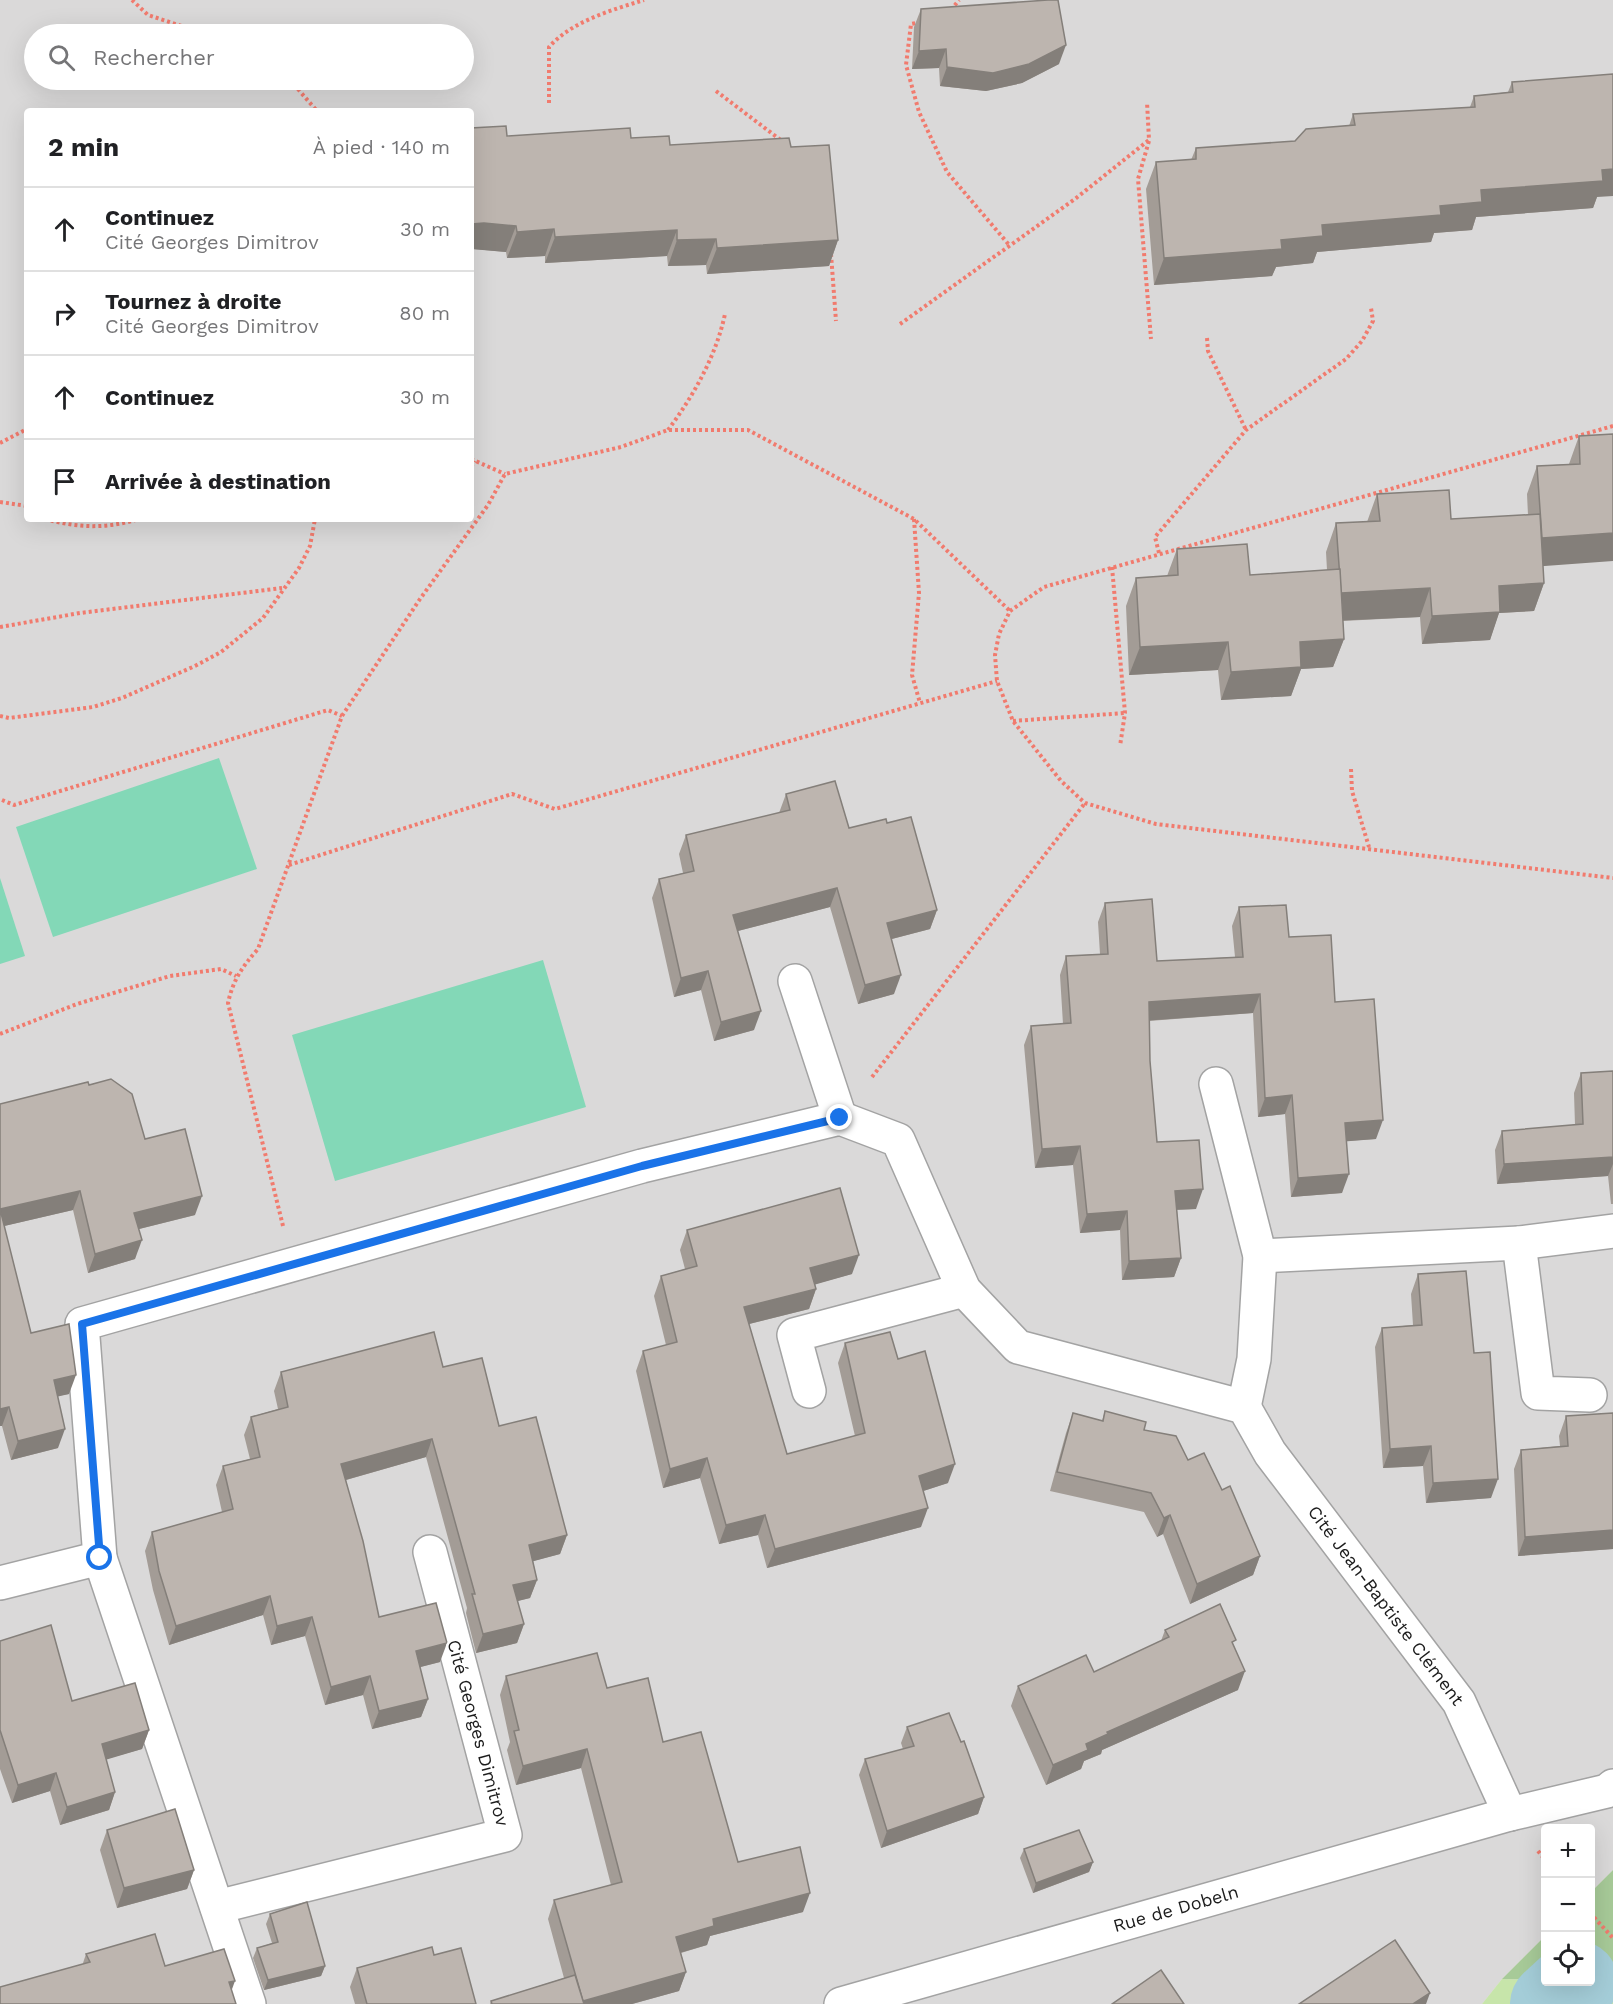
<!DOCTYPE html>
<html lang="fr">
<head>
<meta charset="utf-8">
<style>
  body { margin:0; font-family:"Work Sans",sans-serif; background:#f6f6f6; color:#202124 }
  .controls { position:absolute; right:18px; bottom:18px; display:grid; overflow:hidden; border-radius:6px; box-shadow:0 6px 24px #0002 }
  .controls button { width:54px; height:54px; display:grid; place-items:center; padding:0; border:0; border-bottom:2px solid #e0e0e0; background:#fff; color:#202124; font:30px sans-serif }
  .stop { position:absolute; width:18px; height:18px; margin:-14px; border:4px solid #1a73e8; border-radius:50%; background:#fff }
  .stop.end { background:#1a73e8; border-color:#fff; box-shadow:0 2px 6px #0008 }
  .list { margin:0; padding:0; list-style:none }
  h2 { display:flex; justify-content:space-between; align-items:center; height:78px; margin:0; padding:0 24px; font-size:26px }
  h2 small { font-size:20px; font-weight:400; color:#757577 }
  .list li { display:grid; grid-template-columns:39px 1fr auto; gap:18px; align-items:center; box-sizing:border-box; height:84px; padding:0 24px; border-top:2px solid #e0e0e0 }
  .list b { display:block; font-size:22px; white-space:nowrap }
  .list p { margin:0; font-size:20px; white-space:nowrap; color:#757577 }
  .list em { font-size:20px; font-style:normal; color:#757577 }
  .icon { flex:none; width:33px; height:33px; fill:none; stroke:currentColor; stroke-width:2; stroke-linecap:round; stroke-linejoin:round }
  .map { position:relative; flex:none; width:1613px; height:2004px; overflow:hidden }
  .search { position:absolute; background:#fff; box-shadow:0 6px 24px #0002; left:24px; top:24px; width:450px; height:66px; display:flex; align-items:center; gap:15px; box-sizing:border-box; padding:0 21px; border-radius:33px; color:#757577; font-size:22px }
  .panel { position:absolute; background:#fff; box-shadow:0 6px 24px #0002; left:24px; top:108px; width:450px; height:414px; border-radius:6px }
  .map>svg:first-child { display:block }
  .residential { fill:#dad9d9; fill-rule:evenodd }
  .grass { fill:#c7e5aa }
  .forest { fill:#a7ca98 }
  .pitch { fill:#83d8b7 }
  .lines { fill:none; stroke-linecap:round; stroke-linejoin:round }
  .river { stroke:#a4cdd8; stroke-width:84 }
  .street-casing { stroke:#a3a3a3; stroke-width:36 }
  .path { stroke:#f17b6e; stroke-width:4; stroke-dasharray:3 3; stroke-linecap:butt }
  .street { stroke:#fff; stroke-width:33 }
  .wall { fill:#a39c96 }
  .shaded-wall { fill:#847f7a }
  .building { fill:#bdb5af; stroke:#847f7a; stroke-width:1.5 }
  .route { stroke:#1a73e8; stroke-width:8 }
  .labels { text-anchor:middle; stroke-width:5; stroke-linejoin:round; paint-order:stroke }
  .street-label { font-size:18px; fill:#1c1c1c; stroke:#fff }
</style>
</head>
<body>
<div class="map">
<svg width="1613" height="2004" viewBox="0 0 1613 2004">
  <rect width="100%" height="100%" fill="#ede9e2"/>
  <path class="residential" d="M0,0h1613v1870l-22,22 -1,-64h-44l-1,108 -43,43 -20,25h-1482zM34,34h430v46h-430zM27,111h444v408h-444z"/>
  <polygon class="grass" points="1502,1979 1613,1982 1613,2004 1482,2004"/>
  <g class="forest">
    <polygon points="1613,1870 1613,1982 1591,1981 1591,1892"/>
    <polygon points="1545,1936 1545,1980 1502,1979"/>
  </g>
  <g class="pitch">
    <polygon points="219,758 257,869 53,937 16,827"/>
    <polygon points="0,878 25,956 0,964"/>
    <polygon points="543,960 586,1107 335,1181 292,1035"/>
  </g>
  <g class="lines">
    <polyline class="river" points="1552,2004 1576,1982"/>
    <g class="street-casing">
      <g id="street">
        <polyline points="795,981 840,1118"/>
        <polyline points="1216,1084 1260,1256 1254,1359 1244,1407"/>
        <polyline points="1519,1243 1538,1393 1590,1395"/>
        <polyline points="1260,1256 1519,1243 1613,1231"/>
        <polyline points="809,1391 794,1335 964,1290"/>
        <polyline points="100,1558 249,2004"/>
        <path id="s1" d="M0,1583l100,-25 -18,-234 560,-158 198,-48 58,22 66,150 54,57 226,60 26,46 189,249 51,112"/>
        <polyline points="217,1907 505,1835 430,1552"/>
        <path id="s2" d="M841,2004l669,-190 97,-23 6,-5"/>
      </g>
    </g>
    <g class="path">
      <polyline points="132,0 148,15 206,34"/>
      <polyline points="951,10 959,0"/>
      <polyline points="921,22 911,24 906,65 919,112 947,172 1010,246"/>
      <polyline points="290,80 317,111"/>
      <polyline points="716,91 782,141"/>
      <path d="M549,103v-56c23,-26 63,-37 95,-47"/>
      <polyline points="1149,141 1138,179 1151,339"/>
      <polyline points="831,254 836,321"/>
      <polyline points="900,324 1075,199 1149,140 1147,102"/>
      <polyline points="1207,338 1208,351 1246,430"/>
      <polyline points="1613,426 1044,587 1010,611 999,634 995,655 997,681 1013,721 1061,781 1085,803 1156,824 1613,878"/>
      <path d="M668,430c26,-35 48,-74 57,-116"/>
      <polyline points="0,443 27,429"/>
      <polyline points="471,459 505,474"/>
      <polyline points="471,467 475,461"/>
      <polyline points="0,502 27,506"/>
      <path d="M45,519c33,9 61,10 94,0"/>
      <polyline points="914,519 919,593 912,675 920,703"/>
      <polyline points="1159,553 1155,537 1246,430 1346,359 1362,341 1373,321 1371,308"/>
      <polyline points="1112,567 1125,713 1120,746"/>
      <polyline points="0,627 80,613 282,588"/>
      <polyline points="0,716 9,718 93,707 122,698 195,666 221,652 263,618 299,568 310,546 315,519"/>
      <polyline points="1013,721 1125,713"/>
      <polyline points="1351,769 1352,791 1369,847"/>
      <polyline points="2,800 14,805 328,710 342,716"/>
      <polyline points="289,865 512,794 555,809 997,681"/>
      <polyline points="0,1034 77,1004 170,976 221,969 236,976"/>
      <polyline points="872,1077 1085,803"/>
      <path d="M283,1226l-55,-223c5,-23 14,-36 30,-54l84,-233 78,-117 68,-94 17,-31 116,-27 47,-17h80l166,89 96,92"/>
      <polyline points="1538,1851 1546,1861"/>
      <polyline points="1590,1913 1613,1938"/>
    </g>
    <use href="#street" class="street"/>
  </g>
  <g class="wall">
    <polygon points="921,9 1059,64 1022,83 986,91 940,86 939,68 912,69 914,27"/>
    <polygon points="1512,82 1597,197 1593,208 1476,217 1472,230 1434,233 1431,242 1317,252 1313,263 1276,267 1272,276 1154,285 1146,189 1156,162 1191,160 1196,148 1295,141 1349,126 1353,114 1470,107 1474,96 1508,92"/>
    <polygon points="507,136 631,138 670,145 791,147 838,240 829,266 707,274 706,265 668,266 667,256 545,263 545,256 507,258 506,252 474,249"/>
    <polygon points="1613,434 1543,566 1544,583 1534,611 1499,613 1490,640 1422,644 1420,617 1343,621 1344,639 1333,667 1301,669 1291,696 1221,700 1218,670 1129,675 1126,606 1136,578 1167,576 1177,549 1250,575 1327,570 1326,552 1336,523 1367,522 1377,494 1451,519 1528,515 1527,494 1537,466 1569,464 1579,436"/>
    <polygon points="786,794 849,828 887,823 937,910 930,929 892,939 894,994 858,1004 830,907 738,931 754,1030 714,1041 701,990 674,997 652,898 659,879 683,873 679,854 686,835 779,813"/>
    <polygon points="1105,903 1157,961 1235,957 1232,926 1239,907 1289,937 1335,1002 1376,1139 1346,1141 1342,1193 1291,1197 1285,1114 1258,1117 1253,1013 1149,1021 1150,1061 1157,1142 1196,1209 1177,1210 1181,1258 1174,1277 1122,1280 1120,1230 1080,1233 1073,1165 1035,1168 1024,1045 1031,1026 1063,1024 1060,975 1066,956 1100,954 1098,922"/>
    <polygon points="1613,1071 1613,1204 1611,1204 1608,1176 1497,1184 1495,1150 1502,1131 1575,1125 1574,1093 1581,1073"/>
    <polygon points="89,1085 145,1139 195,1215 139,1229 135,1259 88,1273 73,1210 4,1226 31,1333 69,1394 57,1396 58,1448 11,1460 2,1426 0,1426 0,1104"/>
    <polygon points="687,1230 852,1274 815,1284 816,1289 809,1309 749,1324 787,1454 855,1436 838,1363 845,1343 898,1359 948,1483 923,1491 921,1527 767,1568 758,1535 719,1544 700,1478 663,1488 636,1371 643,1351 666,1345 654,1296 661,1276 685,1269 680,1250"/>
    <polygon points="1418,1274 1474,1353 1491,1498 1426,1503 1423,1466 1383,1468 1375,1347 1382,1328 1413,1325 1411,1294"/>
    <polygon points="443,1367 499,1426 567,1535 560,1554 533,1561 537,1580 530,1598 517,1601 524,1624 517,1643 476,1653 466,1613 467,1608 426,1457 346,1480 379,1617 440,1662 420,1667 428,1699 421,1717 372,1729 363,1695 325,1705 305,1636 271,1645 263,1615 169,1645 153,1590 145,1551 152,1532 222,1512 216,1485 223,1466 250,1459 244,1435 251,1417 278,1409 274,1391 281,1372"/>
    <polygon points="1105,1411 1144,1430 1188,1460 1222,1490 1260,1556 1253,1575 1190,1604 1163,1534 1157,1537 1144,1512 1050,1491 1066,1433 1073,1413 1102,1421"/>
    <polygon points="1613,1413 1613,1549 1518,1556 1514,1469 1521,1450 1560,1446 1559,1436 1566,1416"/>
    <polygon points="1165,1630 1234,1646 1238,1690 1102,1750 1101,1754 1084,1761 1081,1769 1046,1785 1011,1706 1018,1686 1094,1672 1161,1641"/>
    <polygon points="0,1641 72,1701 149,1730 142,1749 106,1759 115,1792 109,1810 60,1825 50,1791 12,1803 0,1769"/>
    <polygon points="506,1676 607,1688 663,1742 738,1862 803,1912 710,1936 707,1945 681,1953 686,1972 679,1991 632,2004 490,2004 491,2001 564,1978 548,1919 554,1900 611,1885 581,1768 516,1785 507,1750 510,1742 500,1695"/>
    <polygon points="907,1727 961,1742 984,1797 978,1814 881,1848 859,1775 865,1759 903,1749 901,1743"/>
    <polygon points="107,1830 194,1870 187,1889 117,1908 100,1850"/>
    <polygon points="1024,1849 1093,1862 1089,1872 1033,1893 1020,1858"/>
    <polygon points="270,1914 325,1966 321,1976 264,1990 253,1958 257,1948 272,1943 266,1924"/>
    <polygon points="86,1954 165,1966 231,1990 83,1963"/>
    <polygon points="434,1955 476,2004 355,2004 350,1987 357,1968"/>
  </g>
  <g class="shaded-wall">
    <polygon points="1066,45 1059,64 1022,83 986,91 940,86 947,67"/>
    <polygon points="946,49 939,68 912,69 919,51"/>
    <polygon points="1613,169 1613,196 1597,197 1593,208 1476,217 1472,230 1434,233 1431,242 1317,252 1313,263 1276,267 1272,276 1154,285 1164,258 1281,240 1322,225 1440,206 1481,190 1602,170"/>
    <polygon points="484,223 516,226 506,252 471,249 471,224"/>
    <polygon points="554,229 545,256 507,258 517,232"/>
    <polygon points="677,230 667,256 545,263 555,237"/>
    <polygon points="716,239 706,265 668,266 677,240"/>
    <polygon points="838,240 829,266 707,274 717,248"/>
    <polygon points="1613,533 1613,561 1531,567 1542,538"/>
    <polygon points="1544,583 1534,611 1499,613 1490,640 1422,644 1432,616 1499,586"/>
    <polygon points="1430,588 1420,617 1331,621 1341,593"/>
    <polygon points="1344,639 1333,667 1301,669 1291,696 1221,700 1231,672 1300,642"/>
    <polygon points="1228,642 1218,670 1129,675 1140,647"/>
    <polygon points="837,888 830,907 726,934 733,915"/>
    <polygon points="937,910 930,929 880,942 887,923"/>
    <polygon points="708,971 701,990 674,997 681,978"/>
    <polygon points="901,975 894,994 858,1004 865,985"/>
    <polygon points="1260,994 1253,1013 1142,1021 1149,1002"/>
    <polygon points="761,1011 754,1030 714,1041 721,1022"/>
    <polygon points="1292,1095 1285,1114 1258,1117 1265,1098"/>
    <polygon points="1383,1120 1376,1139 1338,1142 1345,1123"/>
    <polygon points="1080,1146 1073,1165 1035,1168 1042,1149"/>
    <polygon points="1613,1157 1613,1164 1608,1176 1497,1184 1504,1164"/>
    <polygon points="1349,1174 1342,1193 1291,1197 1298,1178"/>
    <polygon points="1203,1189 1196,1209 1168,1210 1175,1191"/>
    <polygon points="80,1191 73,1210 0,1227 0,1209"/>
    <polygon points="202,1196 195,1215 127,1232 134,1213"/>
    <polygon points="1127,1211 1120,1230 1080,1233 1087,1214"/>
    <polygon points="142,1240 135,1259 88,1273 95,1254"/>
    <polygon points="859,1255 852,1274 803,1288 810,1268"/>
    <polygon points="1181,1258 1174,1277 1122,1280 1129,1261"/>
    <polygon points="816,1289 809,1309 737,1327 744,1307"/>
    <polygon points="76,1375 69,1394 47,1399 54,1380"/>
    <polygon points="9,1407 2,1426 0,1426 0,1409"/>
    <polygon points="65,1429 58,1448 11,1460 18,1441"/>
    <polygon points="432,1439 426,1457 335,1483 341,1464"/>
    <polygon points="1431,1446 1423,1466 1383,1468 1390,1449"/>
    <polygon points="707,1458 700,1478 663,1488 670,1469"/>
    <polygon points="955,1464 948,1483 911,1495 919,1476"/>
    <polygon points="1498,1479 1491,1498 1426,1503 1433,1483"/>
    <polygon points="928,1508 921,1527 767,1568 775,1549"/>
    <polygon points="765,1515 758,1535 719,1544 726,1525"/>
    <polygon points="1170,1515 1163,1534 1157,1537 1164,1518"/>
    <polygon points="1613,1530 1613,1549 1518,1556 1525,1537"/>
    <polygon points="567,1535 560,1554 523,1564 529,1545"/>
    <polygon points="1260,1556 1253,1575 1190,1604 1197,1584"/>
    <polygon points="537,1580 530,1598 506,1604 513,1585"/>
    <polygon points="270,1596 263,1615 169,1645 176,1626"/>
    <polygon points="312,1617 305,1636 271,1645 277,1626"/>
    <polygon points="524,1624 517,1643 476,1653 483,1634"/>
    <polygon points="447,1643 440,1662 409,1670 416,1651"/>
    <polygon points="1245,1671 1238,1690 1102,1750 1101,1754 1084,1761 1081,1769 1046,1785 1053,1765 1086,1744 1107,1732"/>
    <polygon points="370,1676 363,1695 325,1705 331,1687"/>
    <polygon points="428,1699 421,1717 372,1729 379,1711"/>
    <polygon points="149,1730 142,1749 95,1763 102,1744"/>
    <polygon points="587,1749 581,1768 516,1785 523,1766"/>
    <polygon points="56,1773 50,1791 12,1803 18,1785"/>
    <polygon points="115,1792 109,1810 60,1825 67,1807"/>
    <polygon points="984,1797 978,1814 881,1848 887,1831"/>
    <polygon points="1093,1862 1089,1872 1033,1893 1036,1883"/>
    <polygon points="194,1870 187,1889 117,1908 124,1888"/>
    <polygon points="810,1893 803,1912 710,1936 707,1945 669,1956 676,1937 713,1919"/>
    <polygon points="325,1966 321,1976 264,1990 268,1980"/>
    <polygon points="686,1972 679,1991 632,2004 582,2004 583,2001"/>
    <polygon points="235,1981 228,2000 229,1982"/>
    <polygon points="1430,1993 1426,2004 1413,2004"/>
  </g>
  <g class="building">
    <polygon points="1048,0 1058,0 1066,45 1029,64 993,73 947,67 946,49 919,51 921,9"/>
    <polygon points="1613,74 1613,169 1602,170 1603,181 1481,190 1482,202 1440,206 1441,215 1322,225 1323,236 1281,240 1282,249 1164,258 1156,162 1196,159 1196,148 1295,141 1306,129 1355,125 1353,114 1475,107 1474,96 1513,92 1512,82"/>
    <polygon points="506,126 507,136 630,128 631,138 669,136 670,145 789,138 791,147 829,145 838,240 717,248 716,239 677,240 677,230 555,237 554,229 517,232 516,226 484,223 471,224 471,128"/>
    <polygon points="1613,434 1613,533 1542,538 1537,466 1580,464 1579,436"/>
    <polygon points="1449,490 1451,519 1540,514 1544,583 1499,586 1500,612 1432,616 1430,588 1341,593 1336,523 1380,521 1377,494"/>
    <polygon points="1247,544 1250,575 1340,569 1344,639 1300,642 1301,667 1231,672 1228,642 1140,647 1136,578 1178,575 1177,549"/>
    <polygon points="835,781 849,828 886,819 887,823 911,817 937,910 887,923 901,975 865,985 837,888 733,915 761,1011 721,1022 708,971 681,978 659,879 694,871 686,835 790,810 786,794"/>
    <polygon points="1152,899 1157,961 1243,957 1239,907 1286,905 1289,937 1331,935 1335,1002 1374,999 1383,1120 1345,1123 1349,1174 1298,1178 1292,1095 1265,1098 1260,994 1149,1002 1150,1061 1157,1142 1199,1140 1203,1189 1175,1191 1181,1258 1129,1261 1127,1211 1087,1214 1080,1146 1042,1149 1031,1026 1071,1023 1066,956 1108,954 1105,903"/>
    <polygon points="1613,1071 1613,1157 1504,1164 1502,1131 1583,1124 1581,1073"/>
    <polygon points="111,1079 132,1094 145,1139 185,1129 202,1196 134,1213 142,1240 95,1254 80,1191 0,1209 31,1333 69,1324 76,1375 54,1380 65,1429 18,1441 9,1407 0,1409 0,1104 88,1082 89,1085"/>
    <polygon points="840,1188 859,1255 810,1268 816,1289 744,1307 787,1454 865,1433 845,1343 890,1332 898,1359 925,1351 955,1464 919,1476 928,1508 775,1549 765,1515 726,1525 707,1458 670,1469 643,1351 677,1342 661,1276 697,1266 687,1230"/>
    <polygon points="1466,1271 1474,1353 1490,1352 1498,1479 1433,1483 1431,1446 1390,1449 1382,1328 1422,1325 1418,1274"/>
    <polygon points="434,1332 443,1367 482,1358 499,1426 536,1417 567,1535 529,1545 537,1580 513,1585 524,1624 483,1634 472,1594 475,1594 432,1439 341,1464 363,1541 379,1617 436,1603 447,1643 416,1651 428,1699 379,1711 370,1676 331,1687 312,1617 277,1626 270,1596 176,1626 159,1571 152,1532 233,1509 223,1466 260,1457 251,1417 288,1407 281,1372"/>
    <polygon points="1105,1411 1146,1422 1144,1430 1176,1436 1188,1460 1204,1453 1222,1490 1230,1486 1260,1556 1197,1584 1170,1515 1164,1518 1151,1493 1057,1472 1073,1413 1103,1421"/>
    <polygon points="1613,1413 1613,1530 1525,1537 1521,1450 1568,1446 1566,1416"/>
    <polygon points="1220,1604 1236,1640 1232,1642 1245,1671 1107,1732 1108,1734 1086,1744 1088,1750 1053,1765 1018,1686 1086,1655 1094,1672 1169,1637 1165,1630"/>
    <polygon points="51,1625 72,1701 135,1683 149,1730 102,1744 115,1792 67,1807 56,1773 18,1785 0,1730 0,1641"/>
    <polygon points="597,1653 607,1688 648,1678 663,1742 701,1732 738,1862 800,1847 810,1893 713,1919 714,1926 676,1937 686,1972 583,2001 554,1900 622,1882 587,1749 523,1766 514,1731 519,1730 506,1676"/>
    <polygon points="949,1713 961,1742 964,1741 984,1797 887,1831 865,1759 914,1746 907,1727"/>
    <polygon points="175,1809 194,1870 124,1888 107,1830"/>
    <polygon points="1079,1830 1093,1862 1036,1883 1024,1849"/>
    <polygon points="307,1902 325,1966 268,1980 257,1948 278,1942 270,1914"/>
    <polygon points="155,1934 165,1966 224,1949 235,1981 229,1982 236,2004 0,2004 0,1987 90,1962 86,1954"/>
    <polygon points="1395,1940 1430,1993 1413,2004 1299,2004"/>
    <polygon points="432,1947 434,1955 461,1948 476,2004 367,2004 357,1968"/>
    <polygon points="1161,1970 1184,2004 1112,2004"/>
    <polygon points="575,1975 584,2004 492,2004 491,2001"/>
  </g>
  <g class="lines">
    <polyline class="route" points="100,1558 82,1324 642,1166 840,1118"/>
  </g>
  <g class="labels">
    <g class="street-label">
      <text dy="6" stroke="none"><textPath href="#s1" startOffset="1906">Cité Jean-Baptiste Clément</textPath></text>
      <text transform="translate(478 1733) rotate(75)" y="6">Cité Georges Dimitrov</text>
      <text dy="6" stroke="none"><textPath href="#s2" startOffset="348">Rue de Dobeln</textPath></text>
    </g>
  </g>
</svg>
<div class="controls">
<button>+</button>
<button>−</button>
<button><svg class="icon" aria-label="locate" viewBox="0 0 24 24"><circle cx="12" cy="12" r="6"/><path d="M12 2v4M12 18v4M2 12h4M18 12h4"/></svg></button>
</div>
<div class="stop" style="left:100px;top:1558px"></div>
<div class="stop end" style="left:840px;top:1118px"></div>
<div class="search"><svg class="icon" aria-label="search" viewBox="0 0 24 24"><circle cx="10" cy="10" r="6"/><path d="M15 15l6 6"/></svg>Rechercher</div>
<section class="panel">
<h2>2 min<small>À pied · 140 m</small></h2>
<ul class="list">
<li><svg class="icon" aria-label="ahead" viewBox="0 0 24 24"><path d="M12 20V5M6 11l6-6 6 6"/></svg><div><b>Continuez</b><p>Cité Georges Dimitrov</p></div><em>30 m</em></li>
<li><svg class="icon" aria-label="right" viewBox="0 0 24 24"><path d="M7 20v-9h11M14 6l5 5-5 5"/></svg><div><b>Tournez à droite</b><p>Cité Georges Dimitrov</p></div><em>80 m</em></li>
<li><svg class="icon" aria-label="ahead" viewBox="0 0 24 24"><path d="M12 20V5M6 11l6-6 6 6"/></svg><div><b>Continuez</b></div><em>30 m</em></li>
<li><svg class="icon" aria-label="arrive" viewBox="0 0 24 24"><path d="M6 21V4h12l-3 4 3 4H6"/></svg><div><b>Arrivée à destination</b></div></li>
</ul>
</section>
</div>
</body>
</html>
